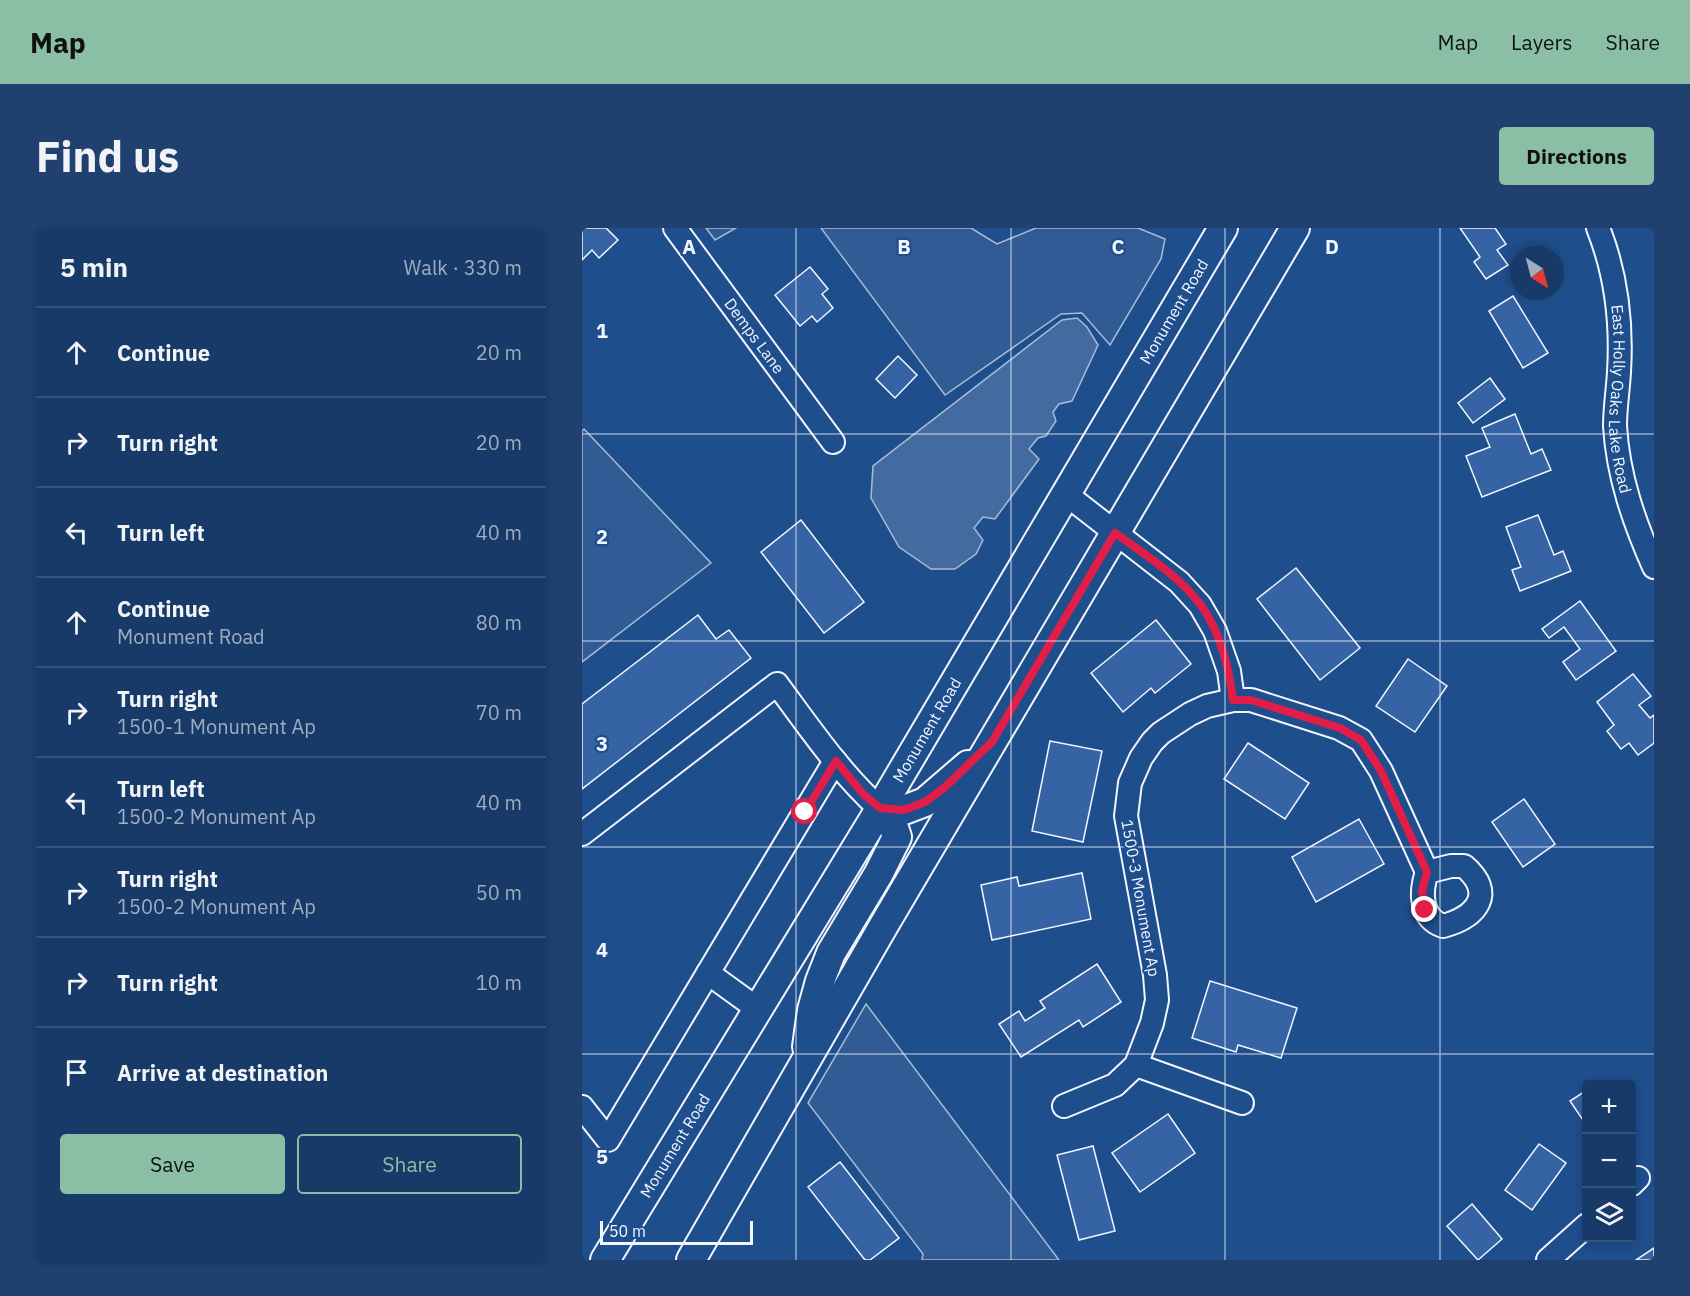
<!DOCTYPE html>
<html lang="en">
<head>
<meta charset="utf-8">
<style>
  body { margin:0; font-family:"IBM Plex Sans",sans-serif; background:#20416f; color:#f1f3f6 }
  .controls { position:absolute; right:18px; bottom:18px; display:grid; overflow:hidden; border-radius:6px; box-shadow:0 3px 9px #0003 }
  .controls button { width:54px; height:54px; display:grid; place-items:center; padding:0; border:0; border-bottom:2px solid #36547d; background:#173a69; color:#f1f3f6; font:30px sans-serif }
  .compass { position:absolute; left:928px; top:18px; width:54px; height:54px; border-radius:50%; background:#173a69; box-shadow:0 3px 9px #0003; rotate:144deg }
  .scale { position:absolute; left:18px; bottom:15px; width:153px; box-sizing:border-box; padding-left:6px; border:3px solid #f2f6ff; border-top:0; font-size:16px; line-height:21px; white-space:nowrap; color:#f2f6ff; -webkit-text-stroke:4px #1f4e8c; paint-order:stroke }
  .stop { position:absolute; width:18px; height:18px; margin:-14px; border:4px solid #e11d48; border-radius:50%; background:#fff }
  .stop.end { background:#e11d48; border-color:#fff; box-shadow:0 2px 6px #0008 }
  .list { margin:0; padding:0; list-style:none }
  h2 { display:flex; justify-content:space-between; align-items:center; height:78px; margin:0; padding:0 24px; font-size:26px }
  h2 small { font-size:20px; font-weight:400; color:#9eadc0 }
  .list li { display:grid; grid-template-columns:39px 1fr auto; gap:18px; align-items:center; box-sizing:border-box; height:90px; padding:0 24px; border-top:2px solid #36547d }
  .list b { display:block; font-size:22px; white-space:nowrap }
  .list p { margin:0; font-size:20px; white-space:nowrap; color:#9eadc0 }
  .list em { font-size:20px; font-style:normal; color:#9eadc0 }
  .actions { display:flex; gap:12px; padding:18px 24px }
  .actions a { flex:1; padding:14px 0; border:2px solid #8abfa5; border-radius:6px; text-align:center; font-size:21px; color:#8abfa5 }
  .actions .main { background:#8abfa5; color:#111 }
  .icon { flex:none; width:33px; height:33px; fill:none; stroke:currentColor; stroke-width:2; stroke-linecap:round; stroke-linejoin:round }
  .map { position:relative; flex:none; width:1072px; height:1032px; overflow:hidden; border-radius:6px }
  header { display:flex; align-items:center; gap:36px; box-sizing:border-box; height:84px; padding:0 30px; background:#8abfa5; color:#111 }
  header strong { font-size:28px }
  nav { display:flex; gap:33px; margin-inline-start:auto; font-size:21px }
  .intro { display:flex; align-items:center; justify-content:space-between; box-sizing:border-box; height:144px; padding:0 36px }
  h1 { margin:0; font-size:42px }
  .button { padding:15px 27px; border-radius:6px; background:#8abfa5; color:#111; font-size:21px; font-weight:700 }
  main { display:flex; gap:36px; padding:0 36px }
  aside { flex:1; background:#173a69; border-radius:6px; box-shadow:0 3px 9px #0003 }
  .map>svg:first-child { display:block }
  .green { fill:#305b95; stroke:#a8bbd7; stroke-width:1.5 }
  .water { fill:#446ba0; stroke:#a8bbd7; stroke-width:1.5 }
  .building { fill:#3563a3; stroke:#f2f6ff; stroke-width:1.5 }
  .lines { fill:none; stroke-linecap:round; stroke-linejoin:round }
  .minor-casing { stroke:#f2f6ff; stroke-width:26 }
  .major-casing { stroke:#f2f6ff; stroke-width:32 }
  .minor { stroke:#1f4e8c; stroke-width:22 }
  .major { stroke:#1f4e8c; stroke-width:28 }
  .route { stroke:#e11d48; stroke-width:8 }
  .grid { fill:none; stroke:#f2f6ff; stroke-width:1.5; stroke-opacity:0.55 }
  .labels { text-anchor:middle; stroke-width:4.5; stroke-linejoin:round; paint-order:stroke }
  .street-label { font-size:16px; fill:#f2f6ff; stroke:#1f4e8c }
  .grid-label { font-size:20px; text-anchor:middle; font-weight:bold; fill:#f2f6ff; stroke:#1f4e8c; stroke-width:4.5; stroke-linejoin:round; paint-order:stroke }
</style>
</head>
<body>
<header>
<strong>Map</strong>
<nav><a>Map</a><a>Layers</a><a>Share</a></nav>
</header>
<div class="intro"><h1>Find us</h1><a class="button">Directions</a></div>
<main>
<aside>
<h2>5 min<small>Walk · 330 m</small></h2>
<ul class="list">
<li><svg class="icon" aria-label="ahead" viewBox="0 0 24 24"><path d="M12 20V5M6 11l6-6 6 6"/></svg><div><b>Continue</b></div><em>20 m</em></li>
<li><svg class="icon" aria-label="right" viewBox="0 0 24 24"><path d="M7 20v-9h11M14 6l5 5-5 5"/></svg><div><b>Turn right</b></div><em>20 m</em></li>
<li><svg class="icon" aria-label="left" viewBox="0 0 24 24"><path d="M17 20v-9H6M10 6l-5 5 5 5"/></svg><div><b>Turn left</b></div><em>40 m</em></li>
<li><svg class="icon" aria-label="ahead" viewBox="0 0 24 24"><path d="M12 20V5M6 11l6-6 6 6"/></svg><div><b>Continue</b><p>Monument Road</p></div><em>80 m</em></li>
<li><svg class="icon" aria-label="right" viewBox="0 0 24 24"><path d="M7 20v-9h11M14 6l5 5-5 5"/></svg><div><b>Turn right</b><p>1500-1 Monument Ap</p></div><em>70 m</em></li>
<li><svg class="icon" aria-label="left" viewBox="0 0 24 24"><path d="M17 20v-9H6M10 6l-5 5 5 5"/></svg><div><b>Turn left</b><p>1500-2 Monument Ap</p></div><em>40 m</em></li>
<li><svg class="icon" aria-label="right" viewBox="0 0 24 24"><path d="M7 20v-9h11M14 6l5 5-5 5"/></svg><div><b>Turn right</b><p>1500-2 Monument Ap</p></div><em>50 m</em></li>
<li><svg class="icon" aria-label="right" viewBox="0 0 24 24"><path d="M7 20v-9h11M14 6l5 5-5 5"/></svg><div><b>Turn right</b></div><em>10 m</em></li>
<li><svg class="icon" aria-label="arrive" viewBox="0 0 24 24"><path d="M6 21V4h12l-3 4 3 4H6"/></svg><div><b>Arrive at destination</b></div></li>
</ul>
<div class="actions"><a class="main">Save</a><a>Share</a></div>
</aside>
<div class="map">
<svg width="1072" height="1032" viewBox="0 0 1072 1032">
  <rect width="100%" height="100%" fill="#1f4e8c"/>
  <g class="green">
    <polygon points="124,0 154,0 133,12"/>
    <polygon points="239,0 389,0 415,16 454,0 556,0 583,11 579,31 528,117 500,85 479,86 363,167"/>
    <polygon points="2,201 129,335 0,434 0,203"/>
    <polygon points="284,776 477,1032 340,1032 341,1026 226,875"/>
  </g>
  <polygon class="water" points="495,90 505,99 516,117 490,173 477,176 471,184 474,193 464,208 456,210 447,221 457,231 413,291 401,289 392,300 401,312 394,326 373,341 349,341 317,319 289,270 291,238 480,92"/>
  <g class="building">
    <polygon points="0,0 24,0 36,12 17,30 10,22 0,32"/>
    <polygon points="878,0 913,0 924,16 915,22 926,37 904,51 892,34 898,29"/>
    <polygon points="228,39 246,61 240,66 251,80 235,94 230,88 218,98 193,67"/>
    <polygon points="931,68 966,125 941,140 907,83"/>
    <polygon points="316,128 335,147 313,170 294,151"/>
    <polygon points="908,150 923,171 891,195 876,175"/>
    <polygon points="933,186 949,226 960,221 969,242 900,269 884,228 908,219 900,200"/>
    <polygon points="956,287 972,327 981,323 989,343 938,363 930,342 939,339 924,299"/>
    <polygon points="219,292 282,374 242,405 179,324"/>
    <polygon points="714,340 778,420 738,452 675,371"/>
    <polygon points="998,373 1034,423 994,452 981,434 998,421 982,399 967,410 960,401"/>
    <polygon points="116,387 134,411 147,402 169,430 0,561 0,476"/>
    <polygon points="574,392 609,436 573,465 569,460 541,484 509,445"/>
    <polygon points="826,431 865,458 833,504 794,478"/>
    <polygon points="1051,446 1069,468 1057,477 1068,490 1072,487 1072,515 1056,527 1047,515 1039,521 1025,503 1032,497 1015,474"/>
    <polygon points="468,513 520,523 501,614 450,603"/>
    <polygon points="666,515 727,555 703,591 642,551"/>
    <polygon points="942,571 973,616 941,639 910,594"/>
    <polygon points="777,591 802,636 734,674 710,629"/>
    <polygon points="500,645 509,691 410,712 399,657 435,649 437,658"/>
    <polygon points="515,736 539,774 501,799 497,792 439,829 417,796 437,783 443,793 463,780 458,773"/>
    <polygon points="628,753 715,780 699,830 656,817 654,824 610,810"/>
    <polygon points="1005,862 1005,898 988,873"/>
    <polygon points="586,886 613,925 558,964 530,925"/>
    <polygon points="957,916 984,935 950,982 923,962"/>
    <polygon points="511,918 533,1003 497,1012 475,927"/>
    <polygon points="258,934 317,1010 288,1032 283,1032 226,959"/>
    <polygon points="890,976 920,1011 896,1032 865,998"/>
    <polygon points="1072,1020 1072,1032 1054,1032"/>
  </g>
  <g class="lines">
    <g class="minor-casing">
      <g id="minor">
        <path id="s1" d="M93,0l158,214"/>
        <path id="s2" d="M1016,0c18,45 24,95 21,144 -1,18 -4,36 -4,54 3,50 19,96 39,141"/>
        <polyline points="485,267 597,354 618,377 633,403 647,443 651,472"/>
        <path d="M0,606l195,-150c32,43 63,89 103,125"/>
        <path d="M869,638h13c32,27 13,51 -21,60 -23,-8 -23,-34 -16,-54z"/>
        <polyline points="126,745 177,782"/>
        <polyline points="554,837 660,875"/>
        <polyline points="482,878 533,857 554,837 570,795 575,772 573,747 544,588 548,555 559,530 570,514 579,505 608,486 625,478 651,472 669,472 757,500 779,512 799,543 845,644"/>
        <polyline points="0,879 26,912 253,533"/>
        <polyline points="1050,956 1056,950"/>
        <polyline points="966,1032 1005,997"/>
      </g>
    </g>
    <g class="major-casing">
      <g id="major">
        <polyline points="298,581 322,582 343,574 386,537"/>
        <polyline points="225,819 230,782 238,753 249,725 297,645 315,609 310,594 298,581"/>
        <path id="s3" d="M23,1032l275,-451 343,-581"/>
        <polyline points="109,1032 302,697 713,0"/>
      </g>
    </g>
    <use href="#minor" class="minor"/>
    <use href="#major" class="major"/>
  </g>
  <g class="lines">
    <path class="route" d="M223,584l31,-51 27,33 17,14 24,2 21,-8 19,-14 48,-46 123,-209c29,21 63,42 85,71 20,27 29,63 33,96h18l89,28 21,12 20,31 46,101 -5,19 3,19"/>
  </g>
  <path class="grid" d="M214,0v1032M429,0v1032M643,0v1032M858,0v1032M0,206h1072M0,413h1072M0,619h1072M0,826h1072"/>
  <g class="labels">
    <g class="street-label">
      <text dy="6" stroke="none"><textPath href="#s3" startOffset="1106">Monument Road</textPath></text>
      <text dy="6" stroke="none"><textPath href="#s1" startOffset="134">Demps Lane</textPath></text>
      <text dy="6" stroke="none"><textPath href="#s2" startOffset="174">East Holly Oaks Lake Road</textPath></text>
      <text dy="6" stroke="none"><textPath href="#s3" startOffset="620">Monument Road</textPath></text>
      <text transform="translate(559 670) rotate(80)" y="6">1500-3 Monument Ap</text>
      <text dy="6" stroke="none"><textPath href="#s3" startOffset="134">Monument Road</textPath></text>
    </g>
  </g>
  <g class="grid-label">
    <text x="107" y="26">A</text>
    <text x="322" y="26">B</text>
    <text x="536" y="26">C</text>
    <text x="750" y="26">D</text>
    <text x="20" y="110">1</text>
    <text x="20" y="316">2</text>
    <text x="20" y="523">3</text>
    <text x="20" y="729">4</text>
    <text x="20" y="936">5</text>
  </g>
</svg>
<div class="controls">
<button>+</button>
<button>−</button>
<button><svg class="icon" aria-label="layers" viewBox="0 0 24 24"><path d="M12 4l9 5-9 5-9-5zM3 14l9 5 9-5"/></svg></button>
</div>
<svg class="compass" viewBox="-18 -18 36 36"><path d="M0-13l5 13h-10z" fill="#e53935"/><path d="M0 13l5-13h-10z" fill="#9eadc0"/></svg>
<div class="scale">50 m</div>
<div class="stop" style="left:223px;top:584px"></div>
<div class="stop end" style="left:843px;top:682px"></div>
</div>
</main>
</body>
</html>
